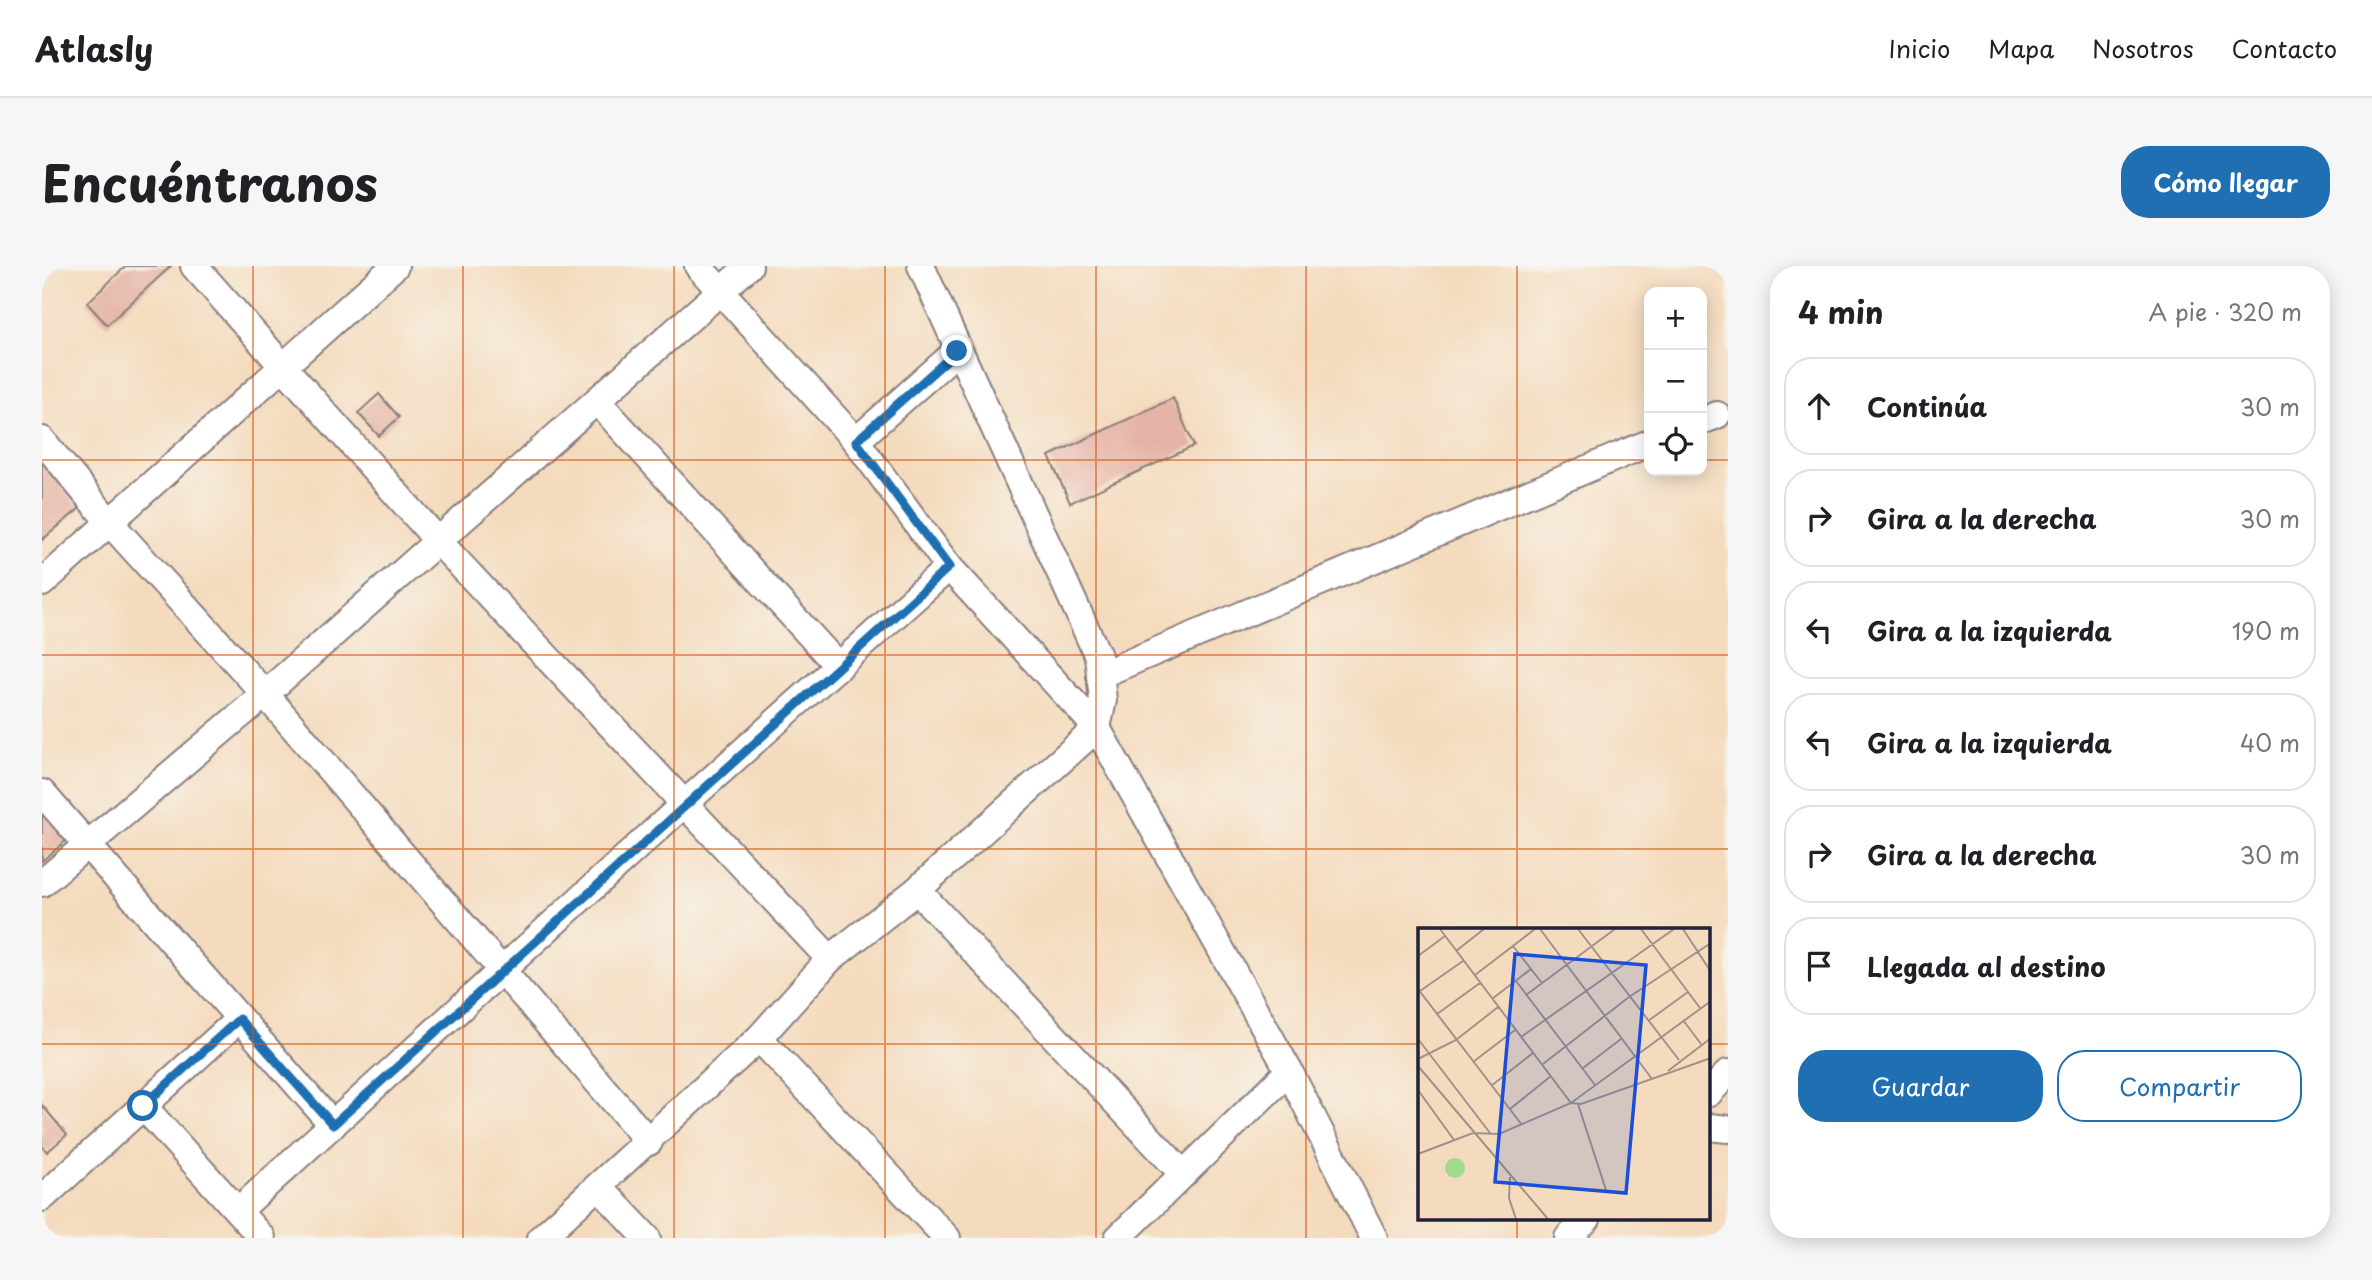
<!DOCTYPE html>
<html lang="es">
<head>
<meta charset="utf-8">
<style>
  body { margin:0; font-family:"Playpen Sans",sans-serif; background:#f6f6f6; color:#202124 }
  .controls { position:absolute; right:21px; top:21px; display:grid; overflow:hidden; border-radius:14px; box-shadow:0 4px 18px #0003 }
  .controls button { width:63px; height:63px; display:grid; place-items:center; padding:0; border:0; border-bottom:2px solid #e0e0e0; background:#fff; color:#202124; font:35px sans-serif }
  .stop { position:absolute; width:21px; height:21px; margin:-16px; border:5px solid #1f6fb2; border-radius:50%; background:#fff }
  .stop.end { background:#1f6fb2; border-color:#fff; box-shadow:0 2px 7px #0008 }
  .list { margin:0; padding:0; list-style:none }
  h2 { display:flex; justify-content:space-between; align-items:center; height:91px; margin:0; padding:0 28px; font-size:30px }
  h2 small { font-size:23px; font-weight:400; color:#757577 }
  .list li { display:grid; grid-template-columns:46px 1fr auto; gap:21px; align-items:center; box-sizing:border-box; height:98px; margin:0 14px 14px; padding:0 14px; border:2px solid #e0e0e0; border-radius:28px }
  .list b { display:block; font-size:26px; white-space:nowrap }
  .list em { font-size:23px; font-style:normal; color:#757577 }
  .actions { display:flex; gap:14px; padding:21px 28px }
  .actions a { flex:1; padding:16px 0; border:2px solid #1f6fb2; border-radius:28px; text-align:center; font-size:24px; color:#1f6fb2 }
  .actions .main { background:#1f6fb2; color:#fff }
  .icon { flex:none; width:38px; height:38px; fill:none; stroke:currentColor; stroke-width:2; stroke-linecap:round; stroke-linejoin:round }
  .map { position:relative; flex:none; width:1686px; height:972px; overflow:hidden; border-radius:28px }
  header { display:flex; align-items:center; gap:42px; box-sizing:border-box; height:98px; padding:0 35px; background:#fff; border-bottom:2px solid #e0e0e0 }
  header strong { font-size:33px }
  nav { display:flex; gap:38px; margin-inline-start:auto; font-size:24px }
  .intro { display:flex; align-items:center; justify-content:space-between; box-sizing:border-box; height:168px; padding:0 42px }
  h1 { margin:0; font-size:49px }
  .button { padding:18px 32px; border-radius:28px; background:#1f6fb2; color:#fff; font-size:24px; font-weight:700 }
  main { display:flex; gap:42px; padding:0 42px }
  aside { flex:1; background:#fff; border-radius:28px; box-shadow:0 4px 18px #0003 }
  .map>svg:first-child { display:block }
  .building { fill:#e5b4a6 }
  .lines { fill:none; stroke-linecap:round; stroke-linejoin:round }
  .street-casing { stroke:#8b7e7c; stroke-width:30 }
  .street { stroke:#fff; stroke-width:26 }
  .route { stroke:#1f6fb2; stroke-width:9 }
  .grid { fill:none; stroke:#d45411; stroke-width:2; stroke-opacity:0.55 }
  .inset-road { fill:none; stroke:#a0918a; stroke-width:2 }
  .view { fill:#1d4ed8; fill-opacity:0.15; stroke:#1d4ed8; stroke-width:3.5 }
  .inset-edge { fill:none; stroke:#22223b; stroke-width:3.5 }
</style>
</head>
<body>
<header>
<strong>Atlasly</strong>
<nav><a>Inicio</a><a>Mapa</a><a>Nosotros</a><a>Contacto</a></nav>
</header>
<div class="intro"><h1>Encuéntranos</h1><a class="button">Cómo llegar</a></div>
<main>
<div class="map">
<svg width="1686" height="972" viewBox="0 0 1686 972">
  <rect width="100%" height="100%" fill="#f7f3e8"/>
  <filter id="ink" filterUnits="userSpaceOnUse"><feTurbulence type="fractalNoise" baseFrequency=".0143" numOctaves="2"/><feDisplacementMap in="SourceGraphic" scale="14" xChannelSelector="R" yChannelSelector="G"/><feConvolveMatrix kernelMatrix="1 2 1 2 8 2 1 2 1" color-interpolation-filters="sRGB"/></filter>
  <filter id="wash" filterUnits="userSpaceOnUse"><feTurbulence type="fractalNoise" baseFrequency=".00686" numOctaves="4" result="noise"/><feDisplacementMap in="SourceGraphic" scale="28" xChannelSelector="R" yChannelSelector="G"/><feGaussianBlur stdDeviation="1.57" result="paint"/><feColorMatrix in="noise" values="0 0 0 0 0 0 0 0 0 0 0 0 0 0 0 0 0 1.4 0 .05"/><feComposite in="paint" operator="in"/></filter>
  <g filter="url(#wash)">
    <rect width="100%" height="100%" fill="#f4dbbe"/>
    <g id="blocks">
      <g class="building">
        <polygon points="84,0 129,0 65,59 45,37"/>
        <polygon points="337,128 357,151 337,170 316,147"/>
        <polygon points="1131,132 1152,180 1028,237 1007,190"/>
        <polygon points="0,196 38,242 0,274"/>
        <polygon points="0,541 27,572 0,595"/>
        <polygon points="0,839 25,869 5,886 0,880"/>
      </g>
    </g>
  </g>
  <g filter="url(#ink)">
    <use href="#blocks" fill-opacity="0" stroke="#8b7e7c" stroke-width="2"/>
    <g class="lines">
      <g class="street-casing">
        <g id="street">
          <polyline points="152,0 397,276 788,693"/>
          <polyline points="656,0 814,175 907,301 1055,462 1247,805 1332,972"/>
          <polyline points="556,136 797,401"/>
          <polyline points="1660,155 1675,149"/>
          <polyline points="0,174 69,258 223,428 607,876"/>
          <polyline points="814,175 915,85"/>
          <polyline points="0,317 353,0"/>
          <polyline points="1058,409 1607,177"/>
          <polyline points="0,527 291,859"/>
          <polyline points="0,617 223,428 707,0"/>
          <polyline points="875,624 1141,908"/>
          <polyline points="717,772 905,972"/>
          <polyline points="1667,827 1686,807"/>
          <polyline points="101,840 220,972"/>
          <polyline points="1667,861 1686,863"/>
          <polyline points="557,921 605,972"/>
          <polyline points="0,932 197,753"/>
          <polyline points="196,945 641,539 907,301"/>
          <polyline points="499,972 717,772 788,693 875,624 1055,462 1061,434 1056,390 879,0"/>
          <polyline points="1076,972 1247,805"/>
          <polyline points="1526,972 1545,953"/>
        </g>
      </g>
      <use href="#street" class="street"/>
    </g>
  </g>
  <g class="lines" filter="url(#ink)">
    <polyline class="route" points="101,840 197,753 291,859 907,301 814,175 915,85"/>
  </g>
  <path class="grid" d="M211,0v972M421,0v972M632,0v972M843,0v972M1054,0v972M1264,0v972M1475,0v664M0,194h1607M1660,194h26M0,389h1686M0,583h1686M0,778h1378M1667,778h19M1475,953v19"/>
  <g transform="translate(1376 662)">
    <rect width="292" height="292" fill="#f4dbbe"/>
    <path d="M27 240a10 10 0 1 1 20 0a10 10 0 1 1-20 0Z" fill="#a2da8c"/>
    <path class="inset-road" d="M22,1l131,174 10,1 130,-46M122,1l112,150M160,1l101,131M223,1l59,79M265,1l28,43M95,18l29,37M38,23l28,-22M0,28l27,-20M57,47l60,-46M98,53l79,104M0,61l104,136M2,63l43,-30M108,67l89,-66M74,71l39,-30M19,86l43,-31M265,92l18,24M230,93l40,-29M103,109l153,-108M0,111l72,94M0,131l38,-19 42,-33M55,134l42,-32M125,136l86,-67 82,-54M0,138l130,153M165,140l38,-29M250,143l43,-33M73,158l42,-33M0,162l36,50M160,176l28,86M92,181l41,-33M0,226l55,-21 26,1 72,-31 140,-102M92,249l-1,21 7,21"/>
    <path class="view" d="M97,26l131,11 -20,228 -131,-11z"/>
    <rect width="292" height="292" class="inset-edge"/>
  </g>
</svg>
<div class="controls">
<button>+</button>
<button>−</button>
<button><svg class="icon" aria-label="locate" viewBox="0 0 24 24"><circle cx="12" cy="12" r="6"/><path d="M12 2v4M12 18v4M2 12h4M18 12h4"/></svg></button>
</div>
<div class="stop" style="left:101px;top:840px"></div>
<div class="stop end" style="left:915px;top:85px"></div>
</div>
<aside>
<h2>4 min<small>A pie · 320 m</small></h2>
<ul class="list">
<li><svg class="icon" aria-label="ahead" viewBox="0 0 24 24"><path d="M12 20V5M6 11l6-6 6 6"/></svg><div><b>Continúa</b></div><em>30 m</em></li>
<li><svg class="icon" aria-label="right" viewBox="0 0 24 24"><path d="M7 20v-9h11M14 6l5 5-5 5"/></svg><div><b>Gira a la derecha</b></div><em>30 m</em></li>
<li><svg class="icon" aria-label="left" viewBox="0 0 24 24"><path d="M17 20v-9H6M10 6l-5 5 5 5"/></svg><div><b>Gira a la izquierda</b></div><em>190 m</em></li>
<li><svg class="icon" aria-label="left" viewBox="0 0 24 24"><path d="M17 20v-9H6M10 6l-5 5 5 5"/></svg><div><b>Gira a la izquierda</b></div><em>40 m</em></li>
<li><svg class="icon" aria-label="right" viewBox="0 0 24 24"><path d="M7 20v-9h11M14 6l5 5-5 5"/></svg><div><b>Gira a la derecha</b></div><em>30 m</em></li>
<li><svg class="icon" aria-label="arrive" viewBox="0 0 24 24"><path d="M6 21V4h12l-3 4 3 4H6"/></svg><div><b>Llegada al destino</b></div></li>
</ul>
<div class="actions"><a class="main">Guardar</a><a>Compartir</a></div>
</aside>
</main>
</body>
</html>
